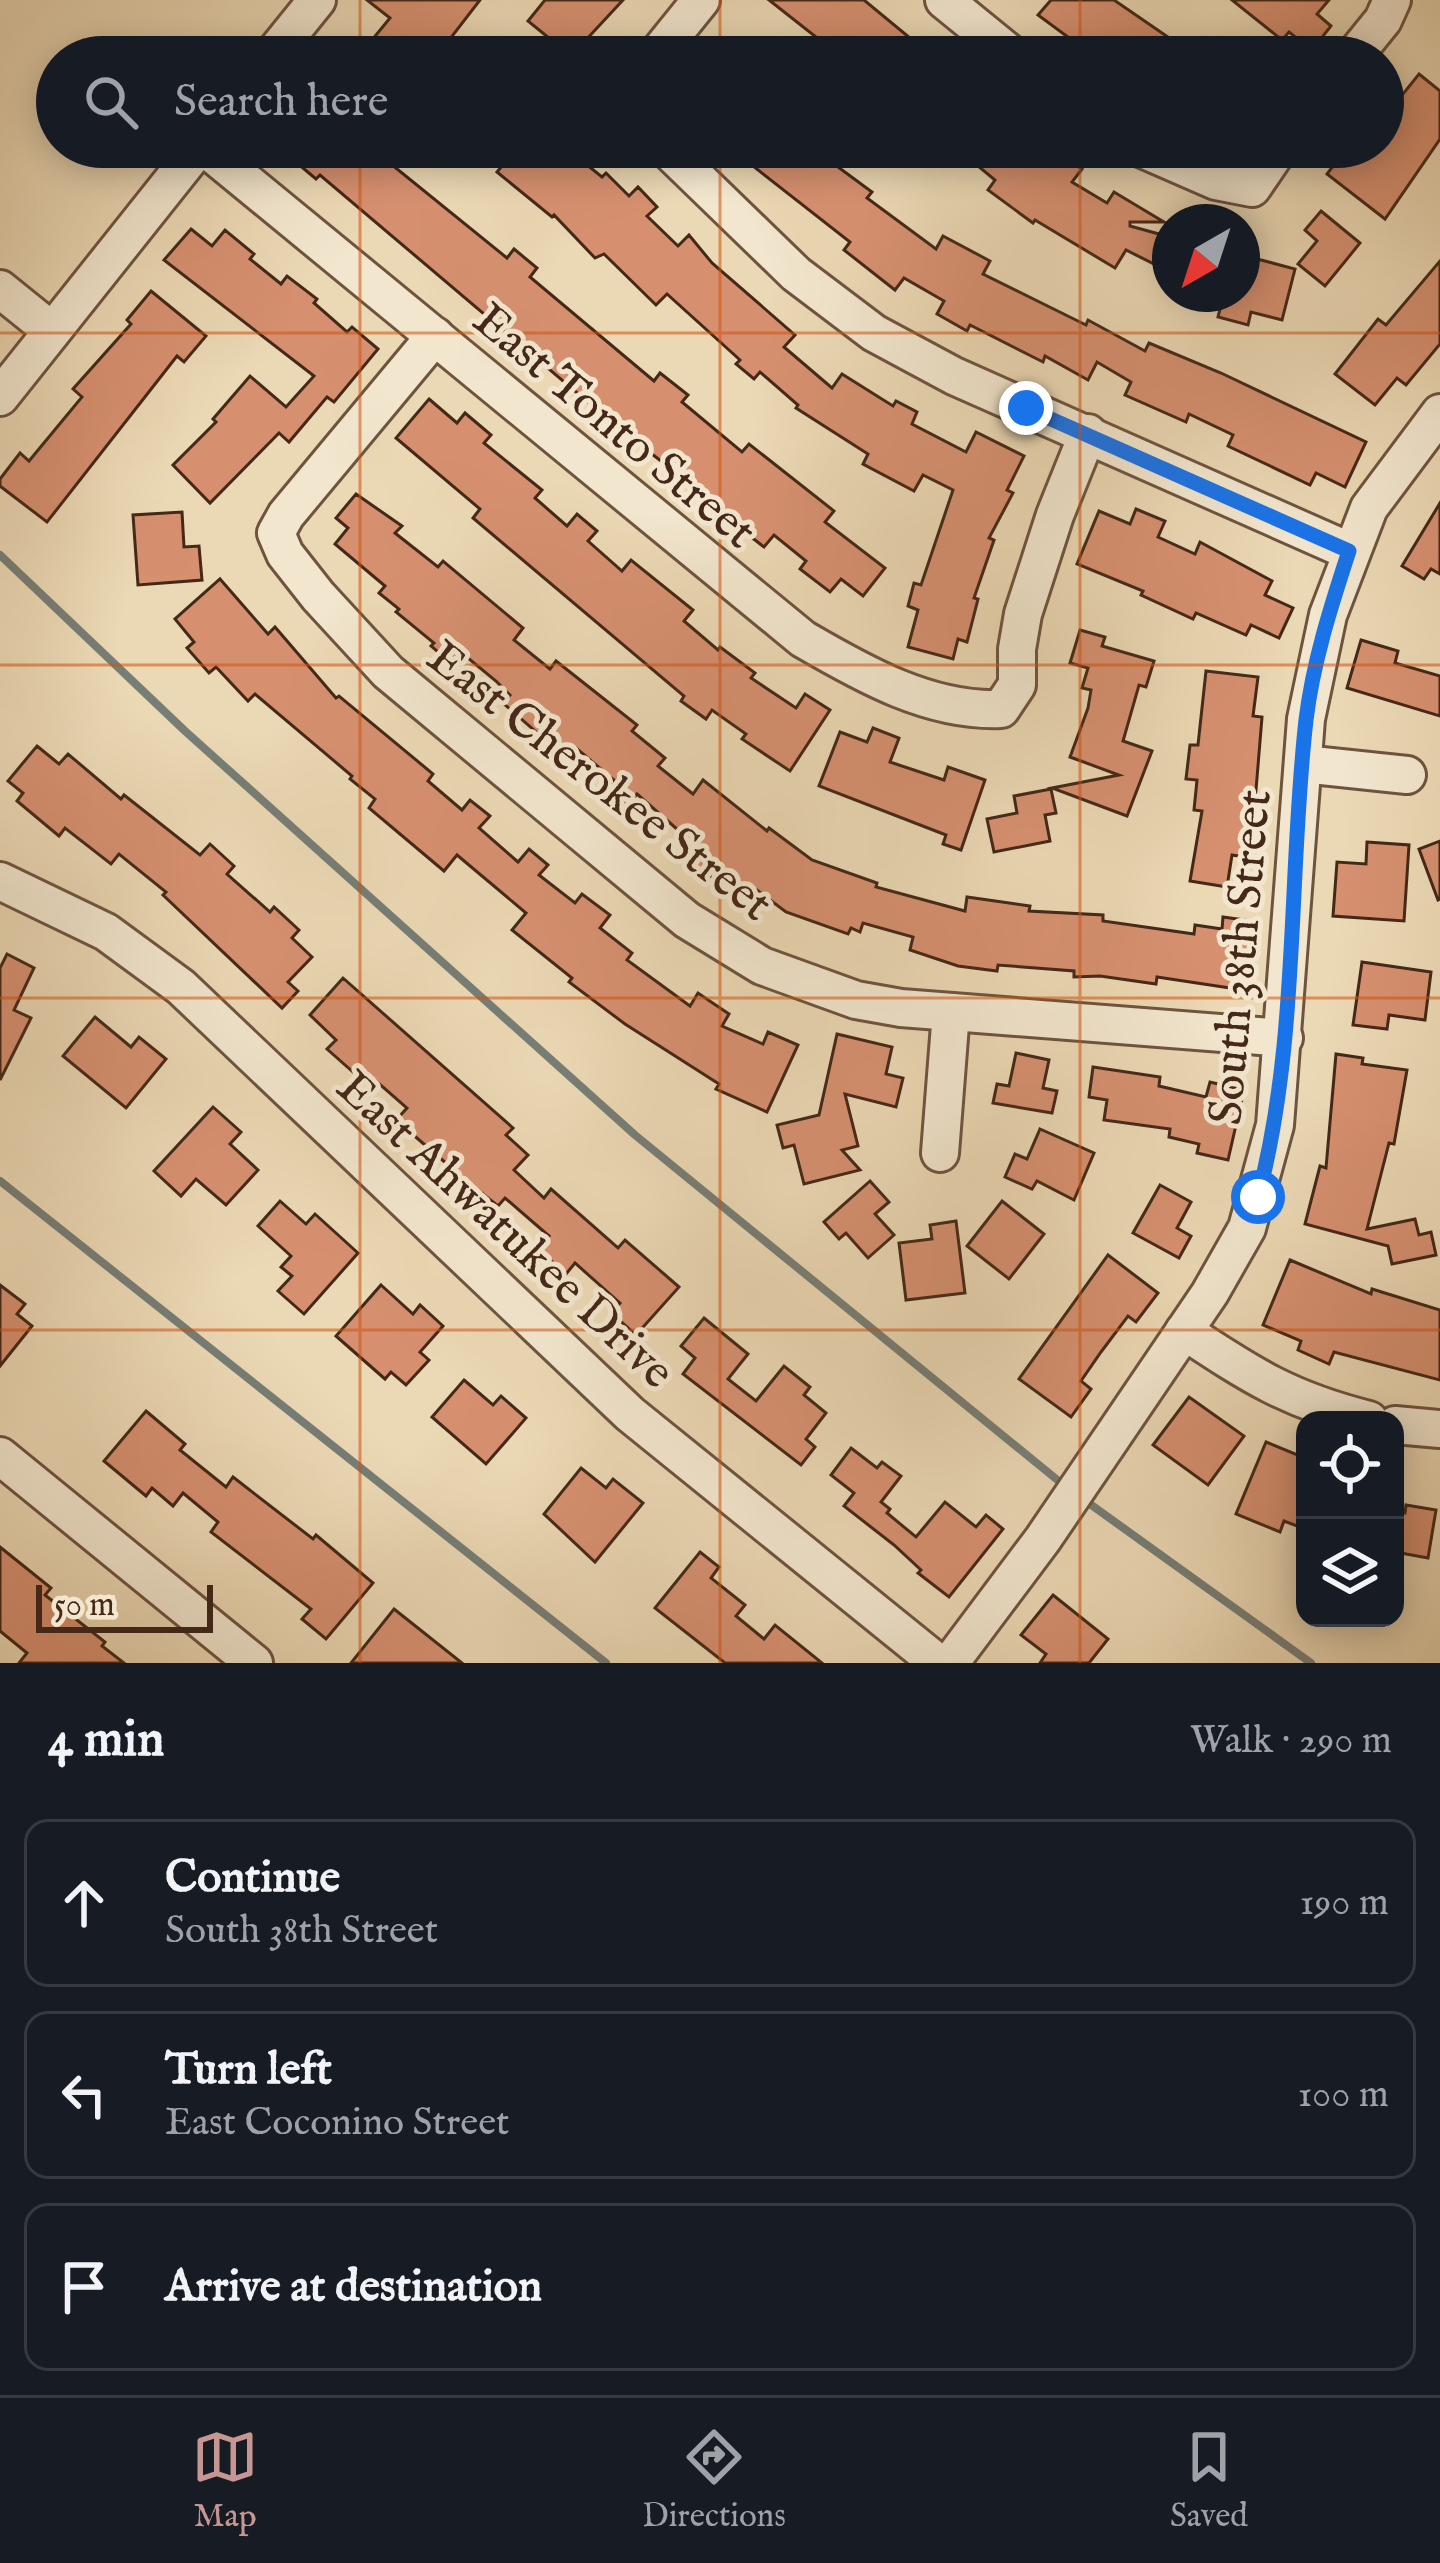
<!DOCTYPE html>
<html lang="en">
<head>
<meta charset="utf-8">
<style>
  body { margin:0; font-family:"IM FELL English",serif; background:#242831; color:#f1f3f6 }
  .controls { position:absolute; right:36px; bottom:36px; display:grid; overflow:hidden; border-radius:24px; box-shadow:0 6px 30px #0003 }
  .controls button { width:108px; height:108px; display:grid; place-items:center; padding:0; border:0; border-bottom:3px solid #363941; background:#171b24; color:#f1f3f6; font:60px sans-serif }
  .compass { position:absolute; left:1152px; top:204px; width:108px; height:108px; border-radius:50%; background:#171b24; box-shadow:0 6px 30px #0003; rotate:219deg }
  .scale { position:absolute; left:36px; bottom:30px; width:177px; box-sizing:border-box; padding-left:12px; border:6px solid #442818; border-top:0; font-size:33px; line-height:42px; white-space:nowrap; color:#442818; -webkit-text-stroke:9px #f2e6ce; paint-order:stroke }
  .stop { position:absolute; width:36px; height:36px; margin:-27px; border:9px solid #1a73e8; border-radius:50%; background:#fff }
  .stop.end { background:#1a73e8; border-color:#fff; box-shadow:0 3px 12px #0008 }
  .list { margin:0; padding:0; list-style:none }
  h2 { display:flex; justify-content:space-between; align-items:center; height:156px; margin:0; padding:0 48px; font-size:51px }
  h2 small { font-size:39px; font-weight:400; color:#9ea1a6 }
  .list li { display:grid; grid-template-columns:78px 1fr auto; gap:36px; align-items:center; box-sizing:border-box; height:168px; margin:0 24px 24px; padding:0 24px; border:3px solid #363941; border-radius:24px }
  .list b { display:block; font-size:45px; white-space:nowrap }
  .list p { margin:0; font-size:39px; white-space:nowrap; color:#9ea1a6 }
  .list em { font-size:39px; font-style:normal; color:#9ea1a6 }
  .icon { flex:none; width:66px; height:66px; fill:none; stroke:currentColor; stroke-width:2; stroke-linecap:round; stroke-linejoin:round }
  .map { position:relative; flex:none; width:1440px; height:1663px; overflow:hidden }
  .search { position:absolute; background:#171b24; box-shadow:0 6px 30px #0003; left:36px; right:36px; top:36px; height:132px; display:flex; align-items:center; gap:30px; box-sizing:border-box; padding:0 42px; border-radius:66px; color:#9ea1a6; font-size:45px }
  .sheet { height:732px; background:#171b24 }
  nav { display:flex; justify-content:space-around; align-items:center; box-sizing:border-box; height:168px; border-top:3px solid #363941; background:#171b24; font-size:33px; color:#9ea1a6 }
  nav a { display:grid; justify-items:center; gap:6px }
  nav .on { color:#c59692 }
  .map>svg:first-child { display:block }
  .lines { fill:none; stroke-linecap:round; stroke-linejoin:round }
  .stream { stroke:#777e76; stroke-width:8 }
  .building { fill:#d69070; stroke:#442818; stroke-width:3 }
  .minor-casing { stroke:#6e543f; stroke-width:42 }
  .minor { stroke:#f2e6ce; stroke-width:36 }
  .route { stroke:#1a73e8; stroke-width:15 }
  .grid { fill:none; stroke:#cf520e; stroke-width:3; stroke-opacity:0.55 }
  .labels { text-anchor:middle; stroke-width:10; stroke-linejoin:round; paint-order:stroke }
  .street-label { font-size:48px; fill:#442818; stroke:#f2e6ce }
</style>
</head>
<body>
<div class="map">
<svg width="1440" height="1663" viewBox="0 0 1440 1663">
  <rect width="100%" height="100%" fill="#ebd8b4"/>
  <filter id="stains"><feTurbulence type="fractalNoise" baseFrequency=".00167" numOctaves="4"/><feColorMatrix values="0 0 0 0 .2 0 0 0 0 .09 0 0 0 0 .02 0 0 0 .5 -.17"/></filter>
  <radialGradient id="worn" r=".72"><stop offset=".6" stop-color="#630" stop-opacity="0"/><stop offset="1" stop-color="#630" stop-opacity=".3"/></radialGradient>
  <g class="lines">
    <g class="stream">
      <polyline points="0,555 185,731 635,1135 1066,1487"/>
      <polyline points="0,1181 606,1663"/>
      <polyline points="1083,1499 1311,1663"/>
    </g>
  </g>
  <g class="building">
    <polygon points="367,0 480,0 436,57 358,57 390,18"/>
    <polygon points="545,0 623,0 571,56 528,21"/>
    <polygon points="769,0 864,0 933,57 829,57 811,43 816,37"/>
    <polygon points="1051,0 1114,0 1197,57 1095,57 1038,15"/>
    <polygon points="1232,0 1329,0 1317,14 1331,26 1312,50 1289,32 1282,40"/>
    <polygon points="1419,74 1440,91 1440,139 1385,219 1327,174 1343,153 1355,162 1367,147 1383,147 1383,86 1399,99"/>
    <polygon points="301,147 370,147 507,258 514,249 537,268 530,277 654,381 660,373 688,395 682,402 742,452 749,444 834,511 825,522 885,568 863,596 841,579 830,592 800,569 806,561 774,535 764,547 737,526 740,522 617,427 591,401 589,403 320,175 316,179 291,158"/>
    <polygon points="518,147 548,147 559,156 566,148 602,177 606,173 629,196 638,187 657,207 647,216 678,246 689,235 712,263 795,335 784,347 832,388 842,374 893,406 896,401 917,412 912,424 966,452 976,432 1024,456 1007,490 1013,493 989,538 994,540 974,598 978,599 967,642 958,639 953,659 908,647 918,610 908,606 914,583 921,585 953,490 923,475 914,491 863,464 868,454 796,408 798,405 760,372 754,379 736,364 740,360 667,294 656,305 604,254 595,258 554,215 552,217 497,172"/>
    <polygon points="769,147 811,147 872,192 867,198 936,249 943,236 990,261 983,274 1086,325 1088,320 1145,351 1149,343 1221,373 1366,442 1345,487 1316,473 1310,485 1228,446 1233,435 1189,414 1186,422 1125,395 1131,382 1097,362 1088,380 1045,356 1043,362 970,325 967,331 937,314 944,301 904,278 895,290 844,250 850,242 753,166"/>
    <polygon points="955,147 1024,147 1044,162 1054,148 1082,169 1072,182 1107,203 1114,192 1164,222 1130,222 1130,226 1170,237 1170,272 1126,250 1115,268 1035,220 1033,223 988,190 995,180"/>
    <polygon points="1321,211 1360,243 1325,286 1298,264 1317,241 1305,230"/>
    <polygon points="191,229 212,246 225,230 254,254 250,259 281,284 287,276 317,299 314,303 347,332 352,327 378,349 334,402 327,397 289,442 279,433 210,503 173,465 216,422 213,419 250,376 286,407 314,376 164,260"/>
    <polygon points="1242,255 1295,269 1282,320 1251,312 1248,325 1218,317 1221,305 1206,301 1207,294 1242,294"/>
    <polygon points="1440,261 1440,344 1406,385 1397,378 1375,405 1335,374 1378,319 1386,325"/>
    <polygon points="151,291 206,336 184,362 177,356 47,522 0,486 0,479 20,453 29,461 82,397 73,389 131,324 127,320"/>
    <polygon points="429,399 457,423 465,413 491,435 484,443 542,490 535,498 567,526 577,514 597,531 588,541 622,571 631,560 693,610 684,621 718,650 720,647 755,673 751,678 796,708 805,694 830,710 790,771 742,739 746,734 712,710 706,719 681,701 684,696 473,518 480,509 396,438"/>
    <polygon points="356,494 402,526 395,533 438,567 443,561 523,628 514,640 550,669 556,661 637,725 632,731 665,758 658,766 693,794 703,780 767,831 769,828 812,860 877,883 876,887 965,911 967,897 1030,906 1029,911 1103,915 1103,921 1194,934 1195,925 1222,929 1223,917 1259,922 1250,991 1157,977 1156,984 1100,976 1074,977 1074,971 998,965 997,971 958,966 910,950 913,937 863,923 860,932 851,928 848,934 786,912 757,890 747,903 683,857 694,844 637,794 627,806 608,789 615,781 576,748 567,759 503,703 510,695 496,681 462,653 452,664 431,646 434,643 396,612 399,609 379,593 385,586 335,544 348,528 336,518"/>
    <polygon points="1440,503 1440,574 1431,569 1424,579 1402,566"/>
    <polygon points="1136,509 1165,521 1158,537 1195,554 1200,542 1272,581 1265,595 1293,608 1279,638 1251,625 1246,635 1196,613 1193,619 1141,595 1143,591 1077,564 1099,511 1130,524"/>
    <polygon points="182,512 184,547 199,546 202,580 138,585 133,515"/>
    <polygon points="220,579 268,634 275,627 336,698 339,696 433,774 428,781 462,810 470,800 490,816 479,828 518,862 529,849 548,865 539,875 575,903 582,894 610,915 600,928 632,953 627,960 690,1006 698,993 729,1014 722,1026 763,1044 768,1032 798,1045 767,1112 716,1089 719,1084 625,1024 569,982 572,978 512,930 526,913 457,855 444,871 369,808 375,799 350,779 352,776 255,694 248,701 216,667 209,673 187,648 194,642 175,619"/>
    <polygon points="1080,630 1105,637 1102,646 1154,661 1146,687 1139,685 1123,741 1152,751 1127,816 1052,788 1119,775 1070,757 1088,708 1091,690 1082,688 1088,668 1070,663"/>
    <polygon points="1361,640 1398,651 1395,663 1440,676 1440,716 1347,688"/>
    <polygon points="1206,671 1258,677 1253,716 1262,717 1256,790 1245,857 1232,855 1227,887 1190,881 1202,811 1194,810 1197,780 1186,779 1190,745 1198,745"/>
    <polygon points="873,728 899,738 890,762 944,780 948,767 985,780 961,850 943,844 946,835 819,786 840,732 867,742"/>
    <polygon points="37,746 59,764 68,754 121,799 124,795 200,855 210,844 234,866 227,874 270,912 274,907 299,930 292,938 312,957 288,982 298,991 282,1008 163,895 166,892 119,854 111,864 65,828 59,836 17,801 23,793 8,781"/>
    <polygon points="1051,789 1056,813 1045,815 1050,841 994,852 987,819 1017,813 1014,796"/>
    <polygon points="1440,841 1440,899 1438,900 1419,849"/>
    <polygon points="1367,842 1409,845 1404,921 1333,916 1337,862 1366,864"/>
    <polygon points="7,954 34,968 14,1010 31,1018 0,1080 0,968"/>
    <polygon points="1362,962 1431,972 1425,1020 1389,1015 1387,1029 1353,1025"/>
    <polygon points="343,978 513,1128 506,1135 528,1155 514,1170 544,1198 551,1189 618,1248 625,1240 679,1287 636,1335 611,1313 620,1303 575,1263 566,1274 538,1249 549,1236 505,1198 498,1206 469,1183 396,1120 407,1108 359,1066 353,1072 327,1049 336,1040 310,1015"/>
    <polygon points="95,1017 131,1047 139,1037 166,1059 126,1108 63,1056"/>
    <polygon points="837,1034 892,1047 886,1074 903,1078 896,1107 845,1094 858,1146 842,1150 860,1170 804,1184 794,1145 783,1148 777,1125 819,1115"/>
    <polygon points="1016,1053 1049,1060 1043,1088 1057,1091 1052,1113 993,1103 997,1084 1009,1086"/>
    <polygon points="1336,1054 1363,1058 1362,1064 1407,1070 1394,1144 1389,1143 1367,1229 1415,1219 1419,1235 1431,1232 1436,1255 1392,1264 1388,1246 1305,1224 1320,1166 1326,1168"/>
    <polygon points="1093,1067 1160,1077 1159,1086 1206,1097 1210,1082 1244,1090 1228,1160 1197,1153 1199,1144 1169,1137 1170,1129 1104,1120 1107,1100 1089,1097"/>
    <polygon points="213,1107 241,1132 230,1144 258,1170 226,1205 196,1179 181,1196 154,1171"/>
    <polygon points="1040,1129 1094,1153 1074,1200 1037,1181 1032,1189 1005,1177 1015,1154 1027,1159"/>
    <polygon points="870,1181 889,1202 875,1214 894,1235 868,1258 846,1233 839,1239 824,1222"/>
    <polygon points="1160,1185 1191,1202 1177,1228 1191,1236 1179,1258 1133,1233"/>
    <polygon points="280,1201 306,1224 315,1214 358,1253 304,1314 278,1291 292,1276 281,1267 291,1256 258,1226"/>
    <polygon points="1002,1201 1044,1234 1009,1279 967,1246"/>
    <polygon points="956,1221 965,1293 906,1300 899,1243 932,1239 930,1225"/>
    <polygon points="1108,1255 1158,1293 1136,1322 1128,1316 1101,1352 1081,1381 1091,1389 1071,1417 1019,1379"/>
    <polygon points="1290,1260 1371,1294 1372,1289 1440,1310 1440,1380 1334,1352 1329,1364 1298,1350 1301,1341 1263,1325"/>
    <polygon points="0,1285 25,1304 17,1314 32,1326 0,1366"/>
    <polygon points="381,1285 413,1314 420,1305 443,1326 420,1352 429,1360 406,1385 391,1372 385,1379 336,1336"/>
    <polygon points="704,1318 748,1354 728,1379 756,1401 784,1366 810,1387 804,1395 826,1413 806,1439 815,1447 801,1465 683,1374 695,1358 681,1346"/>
    <polygon points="464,1380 493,1405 501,1396 526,1418 486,1464 432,1417"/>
    <polygon points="1189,1397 1244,1436 1208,1485 1153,1445"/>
    <polygon points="146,1411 185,1444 180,1450 226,1487 233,1477 313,1539 316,1535 373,1583 326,1639 302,1619 311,1609 211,1532 218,1522 183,1493 173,1506 152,1488 146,1496 104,1461"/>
    <polygon points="1266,1442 1305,1458 1305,1529 1284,1521 1280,1532 1236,1514"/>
    <polygon points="851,1448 877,1468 882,1462 901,1476 881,1502 890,1509 887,1513 916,1537 945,1502 976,1527 986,1515 1003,1529 949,1597 918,1573 921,1570 894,1545 844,1506 854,1493 831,1475"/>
    <polygon points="581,1468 606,1488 613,1479 643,1503 595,1562 544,1514"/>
    <polygon points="1406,1505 1436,1510 1428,1558 1395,1552 1395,1511 1405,1513"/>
    <polygon points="0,1547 51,1588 45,1595 105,1642 102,1646 124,1663 19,1663 27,1653 0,1631"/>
    <polygon points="700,1552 719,1567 711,1578 745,1605 736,1616 764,1639 775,1625 822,1663 725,1663 655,1608"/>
    <polygon points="1053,1595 1108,1639 1089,1663 1040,1663 1046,1654 1021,1635"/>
    <polygon points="394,1609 462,1663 351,1663"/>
  </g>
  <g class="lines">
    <g class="minor-casing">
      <g id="minor">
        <polyline points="944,0 1014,57"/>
        <polyline points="271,57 317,0"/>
        <polyline points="655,57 701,0"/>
        <polyline points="1353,57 1383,20 1392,0"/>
        <path d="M204,147l599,492c60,35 127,73 198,70l16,-24v-36l6,-35 32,-99 33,-82"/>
        <polyline points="665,147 796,274 874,333 954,376 1349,551"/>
        <polyline points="1138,147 1216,181 1252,188 1280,147"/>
        <polyline points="0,289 52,331"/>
        <polyline points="435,336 286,515 276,533 285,554 318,596 388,672 687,920 762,966 856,1000 901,1008 1284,1038"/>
        <polyline points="0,397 199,147"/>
        <polyline points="1303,764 1407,775"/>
        <polyline points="0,881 106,932 181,987 630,1414 938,1663"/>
        <polyline points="940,1153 951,1012"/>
        <path d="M1184,1331c68,45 105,69 185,89"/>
        <polyline points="1395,1425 1440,1429"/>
        <polyline points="0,1456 254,1663"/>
        <polyline points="950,1663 1043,1539 1210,1293 1247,1228 1275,1125 1306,719 1328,615 1369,508 1440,413"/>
      </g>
    </g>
    <use href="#minor" class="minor"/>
  </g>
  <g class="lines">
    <path class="route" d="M1026,408l323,143c-18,55 -36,111 -43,169 -18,158 -7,322 -48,477"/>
  </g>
  <path class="grid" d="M360,0v57M720,0v57M1080,0v57M360,147v1516M720,147v1516M1080,147v1516M0,333h1440M0,665h1440M0,998h1440M0,1330h1440"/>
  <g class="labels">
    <g class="street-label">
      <text transform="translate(616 424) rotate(40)" y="17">East Tonto Street</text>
      <text transform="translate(601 779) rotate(38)" y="17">East Cherokee Street</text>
      <text transform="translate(1238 957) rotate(-85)" y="17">South 38th Street</text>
      <text transform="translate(507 1228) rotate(43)" y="17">East Ahwatukee Drive</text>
    </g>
  </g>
  <rect width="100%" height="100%" filter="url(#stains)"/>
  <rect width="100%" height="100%" fill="url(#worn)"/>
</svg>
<div class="controls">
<button><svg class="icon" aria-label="locate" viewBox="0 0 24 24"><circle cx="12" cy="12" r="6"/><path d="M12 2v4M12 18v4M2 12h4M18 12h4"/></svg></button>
<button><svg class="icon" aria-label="layers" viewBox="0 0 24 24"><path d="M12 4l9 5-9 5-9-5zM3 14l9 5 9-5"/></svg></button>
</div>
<svg class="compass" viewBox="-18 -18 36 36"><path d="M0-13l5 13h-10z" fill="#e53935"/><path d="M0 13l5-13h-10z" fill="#9ea1a6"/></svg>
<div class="scale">50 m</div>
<div class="stop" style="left:1258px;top:1197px"></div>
<div class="stop end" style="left:1026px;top:408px"></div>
<div class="search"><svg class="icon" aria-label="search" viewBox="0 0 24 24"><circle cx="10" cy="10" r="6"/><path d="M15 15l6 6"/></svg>Search here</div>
</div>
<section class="sheet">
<h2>4 min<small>Walk · 290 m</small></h2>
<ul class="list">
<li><svg class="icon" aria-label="ahead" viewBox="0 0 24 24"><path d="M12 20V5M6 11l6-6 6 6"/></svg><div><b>Continue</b><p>South 38th Street</p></div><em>190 m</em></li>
<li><svg class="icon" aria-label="left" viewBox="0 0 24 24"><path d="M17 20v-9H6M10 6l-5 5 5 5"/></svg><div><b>Turn left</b><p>East Coconino Street</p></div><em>100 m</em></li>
<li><svg class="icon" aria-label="arrive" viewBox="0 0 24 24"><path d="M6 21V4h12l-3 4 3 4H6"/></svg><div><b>Arrive at destination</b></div></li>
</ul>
</section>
<nav>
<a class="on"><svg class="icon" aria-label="map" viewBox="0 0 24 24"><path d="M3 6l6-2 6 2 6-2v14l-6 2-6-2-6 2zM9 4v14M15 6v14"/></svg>Map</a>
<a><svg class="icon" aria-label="directions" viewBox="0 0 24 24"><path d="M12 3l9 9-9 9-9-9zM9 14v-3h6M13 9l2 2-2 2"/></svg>Directions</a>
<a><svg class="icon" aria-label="saved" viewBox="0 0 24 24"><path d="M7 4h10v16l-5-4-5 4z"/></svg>Saved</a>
</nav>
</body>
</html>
